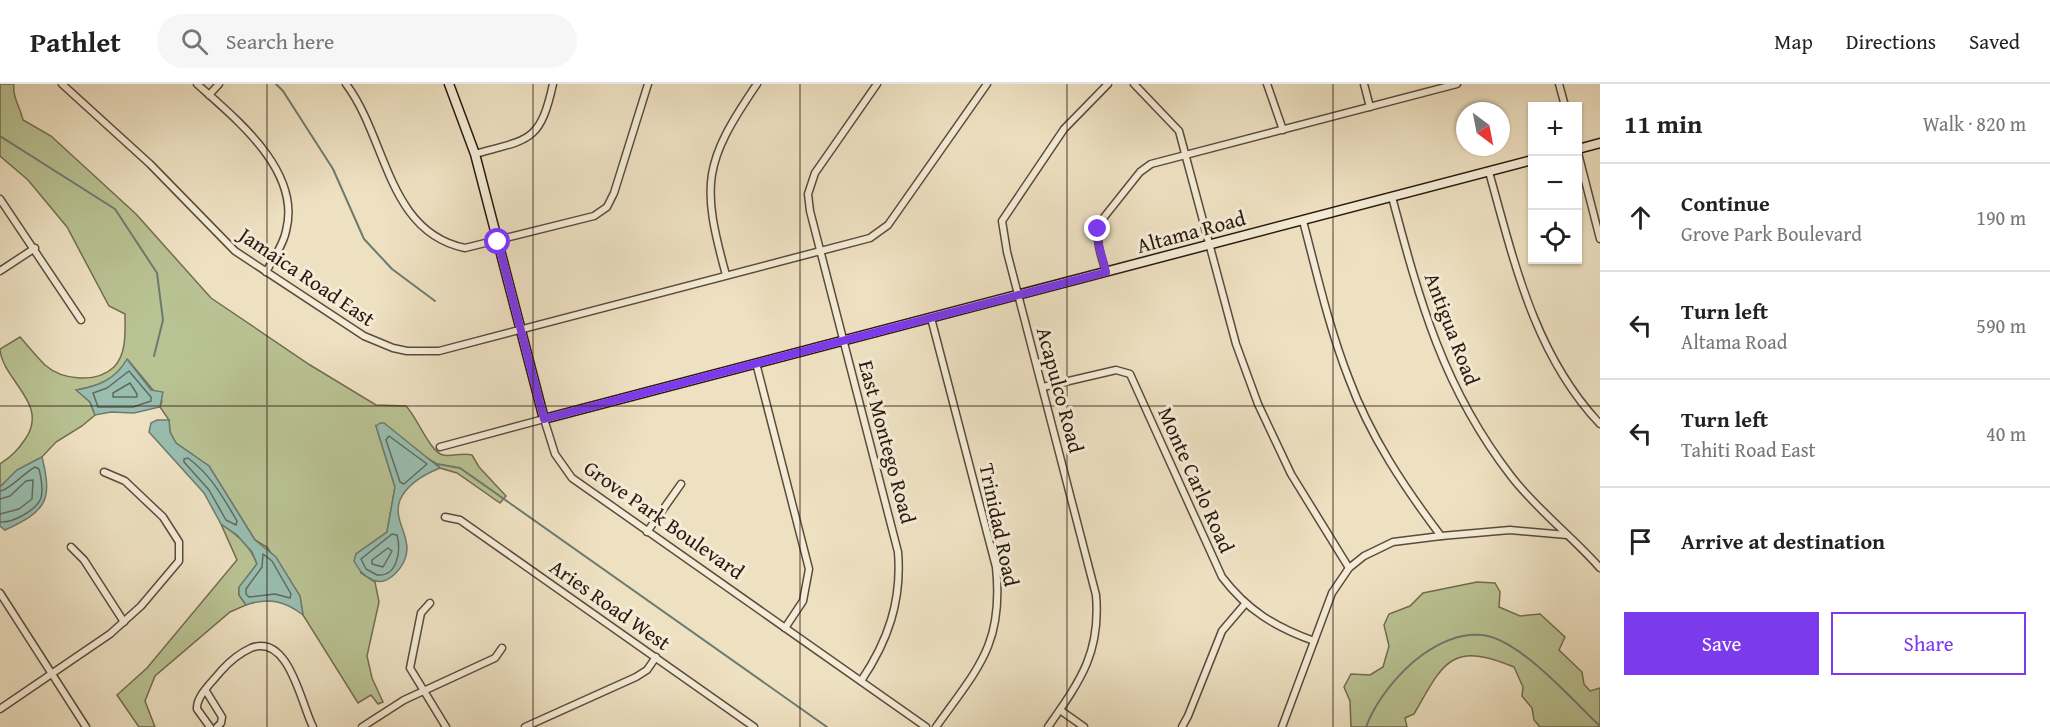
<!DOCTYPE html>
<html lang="en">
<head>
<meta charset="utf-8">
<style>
  body { margin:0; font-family:"Gentium Book Plus",serif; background:#f6f6f6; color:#222 }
  .controls { position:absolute; right:18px; top:18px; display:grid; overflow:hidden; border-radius:0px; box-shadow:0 2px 4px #0004 }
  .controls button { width:54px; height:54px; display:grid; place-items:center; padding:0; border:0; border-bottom:2px solid #e0e0e0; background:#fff; color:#222; font:30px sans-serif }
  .compass { position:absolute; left:1456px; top:18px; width:54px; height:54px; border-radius:50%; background:#fff; box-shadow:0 2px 4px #0004; rotate:148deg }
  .stop { position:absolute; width:18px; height:18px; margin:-14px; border:4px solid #7c3aed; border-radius:50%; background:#fff }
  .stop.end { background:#7c3aed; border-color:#fff; box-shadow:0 2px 6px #0008 }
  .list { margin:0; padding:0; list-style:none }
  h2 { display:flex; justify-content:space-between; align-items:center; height:78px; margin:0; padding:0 24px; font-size:26px }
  h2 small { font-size:20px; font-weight:400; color:#767676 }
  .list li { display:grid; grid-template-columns:39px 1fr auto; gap:18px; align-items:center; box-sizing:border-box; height:108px; padding:0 24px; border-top:2px solid #e0e0e0 }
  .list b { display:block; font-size:22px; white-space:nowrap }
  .list p { margin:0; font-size:20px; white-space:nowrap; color:#767676 }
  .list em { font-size:20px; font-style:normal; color:#767676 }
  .actions { display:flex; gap:12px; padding:18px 24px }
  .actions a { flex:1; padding:14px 0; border:2px solid #7c3aed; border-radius:0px; text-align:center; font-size:21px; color:#7c3aed }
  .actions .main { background:#7c3aed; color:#fff }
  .icon { flex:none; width:33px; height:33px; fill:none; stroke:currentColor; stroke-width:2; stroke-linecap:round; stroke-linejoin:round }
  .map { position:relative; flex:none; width:1600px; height:643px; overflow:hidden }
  header { display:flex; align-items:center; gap:36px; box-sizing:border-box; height:84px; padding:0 30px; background:#fff; border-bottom:2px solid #e0e0e0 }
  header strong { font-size:28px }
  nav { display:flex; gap:33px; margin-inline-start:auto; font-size:21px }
  .search { width:420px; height:54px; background:#f6f6f6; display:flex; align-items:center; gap:15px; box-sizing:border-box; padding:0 21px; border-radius:33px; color:#767676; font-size:22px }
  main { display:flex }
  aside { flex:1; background:#fff }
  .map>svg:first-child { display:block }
  .green { fill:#b9c293; stroke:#726c51; stroke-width:1.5 }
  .water { fill:#99beb0; stroke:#6d7b70; stroke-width:1.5 }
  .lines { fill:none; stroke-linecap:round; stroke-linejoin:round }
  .shore { stroke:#626a60; stroke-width:1.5 }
  .stream { stroke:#6d7b70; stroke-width:2 }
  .street-casing { stroke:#5c4a3c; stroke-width:9 }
  .secondary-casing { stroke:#2b170f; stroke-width:11 }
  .street { stroke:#f4ecd7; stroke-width:6 }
  .secondary { stroke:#f4ecd7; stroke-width:8 }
  .route { stroke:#7c3aed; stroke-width:8 }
  .grid { fill:none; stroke:#2b170f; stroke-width:1.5; stroke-opacity:0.55 }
  .labels { text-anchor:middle; stroke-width:6; stroke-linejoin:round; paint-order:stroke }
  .street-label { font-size:21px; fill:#2b170f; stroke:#f4ecd7 }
</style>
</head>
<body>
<header>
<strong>Pathlet</strong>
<div class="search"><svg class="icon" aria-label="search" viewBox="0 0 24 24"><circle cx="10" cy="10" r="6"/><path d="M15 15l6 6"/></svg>Search here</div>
<nav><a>Map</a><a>Directions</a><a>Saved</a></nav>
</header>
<main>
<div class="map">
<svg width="1600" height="643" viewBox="0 0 1600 643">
  <rect width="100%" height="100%" fill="#eee1c2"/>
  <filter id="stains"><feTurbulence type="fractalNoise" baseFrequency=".00333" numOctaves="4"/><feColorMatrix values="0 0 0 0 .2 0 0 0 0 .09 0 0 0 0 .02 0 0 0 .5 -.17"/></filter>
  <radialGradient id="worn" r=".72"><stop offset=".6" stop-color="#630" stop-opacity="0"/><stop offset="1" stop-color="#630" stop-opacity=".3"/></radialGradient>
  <g class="green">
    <path d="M0,0h14c-2,12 6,23 9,36l28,16 85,78 75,84 99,67 66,40 30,1c11,11 24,46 37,49 9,2 19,-3 29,0l7,12 27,29 -6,7 -43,-30 -17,-5 -3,-4 -61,-38 19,61 -8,45 -31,22 5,19 14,9 4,20 -12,54 5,22 11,24 -5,2 -7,-9 -13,8 -55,-88 -3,-19 -33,-49 -12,-7 -46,-74 -33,-23 -6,-11 -1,-12 -9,-13 2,-6 -34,-41c-15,20 -26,26 -51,30l13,12 5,13 -13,11 -26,16 -14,15 -25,13 -17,17v-23c12,-8 18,-14 26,-26 23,-35 -24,-58 -26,-89l20,-12c8,9 16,19 25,28 17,15 51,19 69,2 13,-13 11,-36 11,-53l-16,-8 -42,-79 -39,-47 -28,-24z"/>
    <path d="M221,440c16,11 29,21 36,40l-18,24v7l7,10 -16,7 -75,64 -10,25 10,26h-16l-22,-32 30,-27 90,-108z"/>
    <path d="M1477,498l18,1 5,9 -1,15 21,9 20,-2 25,23 -6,13 23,22 2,12 6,7 10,-3v39h-60l-6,-7 -2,-12 -10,-12 1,-9 -9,-20c-64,-27 -71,-3 -100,47l-9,4 2,9h-56l-1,-26 -6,-14 7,-13 19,1 13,-8 6,-21 -5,-21 5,-11 21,-8 13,-13z"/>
  </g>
  <g class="water">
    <path d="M127,275l24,31 12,2 -3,15 -26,6 -23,-1 -16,3 -5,-13 -14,-12c23,-4 40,-11 51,-31z"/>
    <path d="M157,336h12l1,12 6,11 33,23 46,74 21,17 24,39 3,19c-18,-14 -35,-18 -57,-10l-7,-10v-8l18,-23 -5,-12 -15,-17 -16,-11 -17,-31 -55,-61 2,-9z"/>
    <path d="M380,339h4l56,45c-15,6 -33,16 -40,32 -7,18 8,33 7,50 -1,15 -18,37 -34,30 -10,-4 -14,-10 -19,-19l2,-7 31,-22 8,-45 -19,-61z"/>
    <path d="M42,373c11,44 4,54 -37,73l-5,-4v-39l17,-17z"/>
  </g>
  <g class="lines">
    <g class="shore">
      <polygon points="129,287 151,313 151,317 133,323 98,323 93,309 107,304"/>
      <polygon points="130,299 137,310 137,313 113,313 113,309"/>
      <polygon points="389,352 427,380 404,400 400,398 386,356"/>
      <path d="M188,374c23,17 35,39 49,63l-1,4 -10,-5 -17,-30 -25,-28v-3z"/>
      <path d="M0,407c9,-1 24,-18 35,-24l4,2c2,8 4,21 2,29 -5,13 -29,25 -41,24"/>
      <polyline points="0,415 10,412 26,397 33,396 32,415 19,425 0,430"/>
      <path d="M392,450l5,1c4,15 1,42 -20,40l-11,-6 -5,-10z"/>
      <polygon points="388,464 392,467 383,483 372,480 372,476"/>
      <polygon points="263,470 272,477 291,510 290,514 275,510 249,513 246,510 246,505 262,483"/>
    </g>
    <g class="stream">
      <polyline points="276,0 283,7 333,85 364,155 392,185 435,217"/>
      <polyline points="0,52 115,125 157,189 163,236 154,272"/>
      <polyline points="437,380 460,384 827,643"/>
      <path d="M1366,643c10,-27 33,-55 56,-72 17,-12 37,-22 59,-20 37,2 92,66 119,91"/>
    </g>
    <g class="street-casing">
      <g id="street">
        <polyline points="62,0 150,80 235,167 364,252 393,264 407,267 439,267 870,154 888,141 987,0"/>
        <path d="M197,0c39,35 105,87 89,147 -3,15 -13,28 -20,41"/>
        <path d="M346,0c41,54 41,148 119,164l129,-32 13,-9 7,-14 34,-109"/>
        <polyline points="1134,0 1179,47 1236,260 1258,320 1291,390 1349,484"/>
        <polyline points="1267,0 1283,46"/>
        <polyline points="1364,0 1370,23"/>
        <polyline points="1559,0 1565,22"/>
        <polyline points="209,11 219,0"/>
        <polyline points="1578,69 1600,155"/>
        <path d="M475,70c54,-15 65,-11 78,-70"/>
        <path d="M1489,88c25,89 45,182 111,252"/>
        <path d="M1392,113c28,105 51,191 119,279 26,34 61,60 89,92"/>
        <polyline points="0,115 81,236"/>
        <path d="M1303,137c14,53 26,107 46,158 21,57 55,108 92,157"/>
        <polyline points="0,187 35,164"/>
        <path d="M1106,188c-5,-17 -12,-33 -5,-51l39,-49 11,-8 306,-80"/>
        <path d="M726,191c-25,-91 -23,-112 31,-191"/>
        <path d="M931,234l65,249c8,77 -18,101 -60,160"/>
        <polyline points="756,279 809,485 803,517 785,544"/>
        <path d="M1043,303l73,-17 14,4 92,203c25,33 53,50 92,64"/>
        <polyline points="440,363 544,335 555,370 572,394 926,643"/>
        <polyline points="445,433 460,436 754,643"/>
        <polyline points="647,448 681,400"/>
        <polyline points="71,463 84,476 124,538"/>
        <polyline points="0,509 86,643"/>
        <polyline points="430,519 421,529 410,584 446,643"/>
        <path d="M861,597c27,-40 41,-80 37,-129l-88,-341 -2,-17 7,-21 62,-89"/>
        <polyline points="206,607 222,633 221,639 217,643"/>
        <polyline points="0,625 110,550 141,522 179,477 179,458 163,433 125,397 104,388"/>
        <polyline points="1060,626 1084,643"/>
        <path d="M210,643l-13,-18c-1,-13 16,-28 24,-38 8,-9 19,-18 30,-23 38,-15 50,56 62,79"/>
        <polyline points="362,643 404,616 495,574 502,564"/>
        <polyline points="525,643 636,593 647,586 656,573"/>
        <path d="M1048,643c32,-46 53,-74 48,-132l-89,-343 -5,-31 62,-92 44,-45"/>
        <polyline points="1182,643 1188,632 1222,547 1245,520"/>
        <polyline points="1282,643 1332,509 1349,484 1364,472 1393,458 1441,452 1510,446 1567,451"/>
      </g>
    </g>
    <g class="secondary-casing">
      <g id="secondary">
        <polyline points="449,0 475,70 544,335 1532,76"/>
        <polyline points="1578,65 1600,59"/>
      </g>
    </g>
    <use href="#street" class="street"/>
    <use href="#secondary" class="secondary"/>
  </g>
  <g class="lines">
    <polyline class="route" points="498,158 544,335 1106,188 1097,154 1098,145"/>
  </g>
  <path class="grid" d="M267,0v643M533,0v643M800,0v643M1067,0v643M1333,0v643M0,322h1600"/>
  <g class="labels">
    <g class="street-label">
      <text transform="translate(1191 148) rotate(-15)" y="7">Altama Road</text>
      <text transform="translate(307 193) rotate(34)" y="7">Jamaica Road East</text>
      <text transform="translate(1452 245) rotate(69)" y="7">Antigua Road</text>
      <text transform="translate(1060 306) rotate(75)" y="7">Acapulco Road</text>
      <text transform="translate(887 358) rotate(75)" y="7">East Montego Road</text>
      <text transform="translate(1196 396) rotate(66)" y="7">Monte Carlo Road</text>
      <text transform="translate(664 436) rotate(35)" y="7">Grove Park Boulevard</text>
      <text transform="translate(999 441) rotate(78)" y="7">Trinidad Road</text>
      <text transform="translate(610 521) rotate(35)" y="7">Aries Road West</text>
    </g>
  </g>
  <rect width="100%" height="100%" filter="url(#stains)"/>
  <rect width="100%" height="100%" fill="url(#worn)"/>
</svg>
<div class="controls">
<button>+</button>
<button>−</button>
<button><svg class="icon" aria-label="locate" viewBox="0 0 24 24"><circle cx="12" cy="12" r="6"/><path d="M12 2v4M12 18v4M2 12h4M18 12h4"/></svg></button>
</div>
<svg class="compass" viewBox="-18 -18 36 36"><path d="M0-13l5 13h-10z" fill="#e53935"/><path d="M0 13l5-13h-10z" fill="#767676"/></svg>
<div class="stop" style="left:498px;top:158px"></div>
<div class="stop end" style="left:1098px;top:145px"></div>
</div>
<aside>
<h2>11 min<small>Walk · 820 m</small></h2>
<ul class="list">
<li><svg class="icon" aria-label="ahead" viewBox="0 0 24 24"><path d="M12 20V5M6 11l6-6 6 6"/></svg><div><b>Continue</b><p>Grove Park Boulevard</p></div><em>190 m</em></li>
<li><svg class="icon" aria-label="left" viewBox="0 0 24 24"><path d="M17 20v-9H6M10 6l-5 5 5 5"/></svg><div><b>Turn left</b><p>Altama Road</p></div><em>590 m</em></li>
<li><svg class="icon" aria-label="left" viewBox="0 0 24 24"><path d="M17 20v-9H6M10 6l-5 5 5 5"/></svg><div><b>Turn left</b><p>Tahiti Road East</p></div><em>40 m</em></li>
<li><svg class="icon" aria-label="arrive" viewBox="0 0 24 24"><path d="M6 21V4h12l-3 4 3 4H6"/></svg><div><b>Arrive at destination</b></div></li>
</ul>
<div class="actions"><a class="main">Save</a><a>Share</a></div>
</aside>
</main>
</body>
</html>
